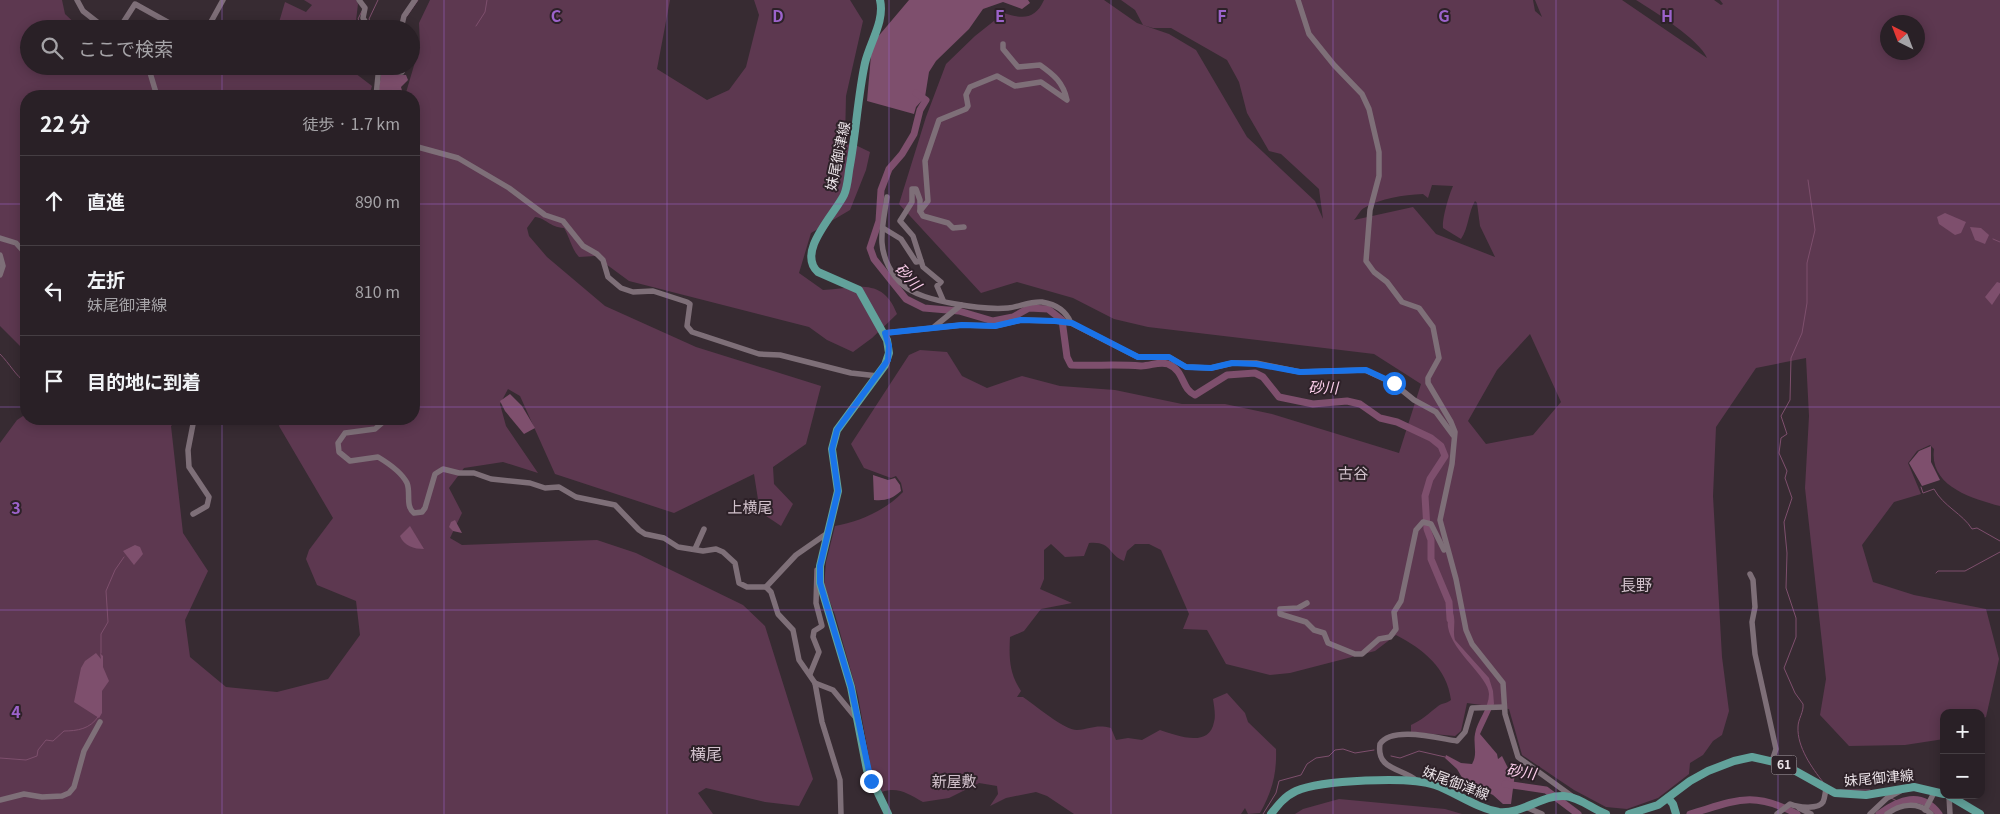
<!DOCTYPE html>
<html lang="ja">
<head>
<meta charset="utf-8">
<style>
  body { margin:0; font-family:Georgia,"Noto Sans JP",serif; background:#352d32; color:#f1f3f6 }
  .controls { position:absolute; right:15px; bottom:15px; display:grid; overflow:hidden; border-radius:10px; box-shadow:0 2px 12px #0003 }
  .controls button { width:45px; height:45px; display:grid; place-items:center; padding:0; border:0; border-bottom:1px solid #453e43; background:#292026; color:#f1f3f6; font:25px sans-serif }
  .compass { position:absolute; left:1880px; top:15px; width:45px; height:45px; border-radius:50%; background:#292026; box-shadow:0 2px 12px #0003; rotate:318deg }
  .stop { position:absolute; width:15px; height:15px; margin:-11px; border:4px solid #1a73e8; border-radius:50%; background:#fff }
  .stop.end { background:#1a73e8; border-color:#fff; box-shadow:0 1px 5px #0008 }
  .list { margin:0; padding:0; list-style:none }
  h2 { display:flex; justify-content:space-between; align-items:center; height:65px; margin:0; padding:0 20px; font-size:21px }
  h2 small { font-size:16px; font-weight:400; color:#a5a3a7 }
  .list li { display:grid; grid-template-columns:32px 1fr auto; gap:15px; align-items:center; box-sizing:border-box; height:90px; padding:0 20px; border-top:1px solid #453e43 }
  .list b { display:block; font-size:19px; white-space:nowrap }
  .list p { margin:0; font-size:16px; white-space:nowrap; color:#a5a3a7 }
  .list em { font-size:16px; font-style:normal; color:#a5a3a7 }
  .icon { flex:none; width:28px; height:28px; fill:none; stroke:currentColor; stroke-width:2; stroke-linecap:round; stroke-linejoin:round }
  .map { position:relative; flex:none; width:2000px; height:814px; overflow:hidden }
  .search { position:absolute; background:#292026; box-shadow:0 2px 12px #0003; left:20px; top:20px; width:400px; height:55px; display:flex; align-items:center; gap:12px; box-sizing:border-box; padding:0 18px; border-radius:28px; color:#a5a3a7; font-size:19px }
  .panel { position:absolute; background:#292026; box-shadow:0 2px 12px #0003; left:20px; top:90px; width:400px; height:335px; border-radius:20px }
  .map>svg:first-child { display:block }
  .green { fill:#5d3850; fill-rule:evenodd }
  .water { fill:#7e4f6d }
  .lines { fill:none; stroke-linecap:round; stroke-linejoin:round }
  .stream { stroke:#7e4f6d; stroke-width:1 }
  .river { stroke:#7e4f6d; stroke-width:7 }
  .minor { stroke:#7e6f78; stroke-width:5.5 }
  .major { stroke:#62a29b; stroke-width:8 }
  .route { stroke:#1a73e8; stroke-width:6 }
  .grid { fill:none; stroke:#9c63cb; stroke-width:1; stroke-opacity:0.55 }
  .labels { text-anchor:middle; stroke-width:4; stroke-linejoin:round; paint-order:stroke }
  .shield { fill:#2d2128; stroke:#b1a8ae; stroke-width:1 }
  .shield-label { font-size:12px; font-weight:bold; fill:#eae2e7 }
  .street-label { font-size:14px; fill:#eae2e7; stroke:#2d2128 }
  .water-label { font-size:15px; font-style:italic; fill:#fcceeb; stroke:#2d2128 }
  .neighbourhood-label { font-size:15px; fill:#d1c1cb; stroke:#2d2128 }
  .quarter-label { font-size:16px; fill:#d1c1cb; stroke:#2d2128 }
  .grid-label { font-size:16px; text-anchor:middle; font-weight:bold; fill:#9c63cb; stroke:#2d2128; stroke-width:4; stroke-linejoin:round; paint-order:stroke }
</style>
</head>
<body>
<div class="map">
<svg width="2000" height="814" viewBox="0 0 2000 814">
  <rect width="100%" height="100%" fill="#372b32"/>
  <g class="green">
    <path d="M0,0h62l3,14 16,15h-52v37h104l5,3c23,-5 49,-4 72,0l2,-3h143v7l17,13 -3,10h-343v256l-26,-26z"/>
    <polygon points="304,0 356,0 358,4 355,29 277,29 285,2 306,12 312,5"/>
    <path d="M430,0h240l-13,69 50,31 22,-10 17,-23 13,-52 -5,-15h96l13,21 -17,75 -1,44 25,12 -4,18 -16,40 -39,23 -12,40 24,17c32,-2 60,-14 74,24l-25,24 -19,14 -26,-12 -18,-13 -180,-46 -34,-25 -16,1c-8,-9 -9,-19 -15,-29 -15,-1 -18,-10 -29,-11l-8,11 2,8 18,21 58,49 91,41 125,39 -15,58 -33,23 1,17 19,20 -12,22 -21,-14 -6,-38 -80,39 -119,-39 -35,-78 -12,-7 -8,15 6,22 32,47 -35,-11 -39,6 -15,20 13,25 -12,25 12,7 135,-5 39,13 107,52 22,21 48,153 -14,27 -34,-4 -59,-14 -8,5 15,21h-713v-371l17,-23 9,-6v5h152l-7,7 12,107 25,38 -23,49 5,37 36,30 51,5 51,-13 32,-44 -4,-34 -39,-16 -11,-26 3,-9 24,-32 -54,-92 2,-7h133v-323h-9l15,-51 -1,-22z"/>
    <path d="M1044,0h60l33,23 32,11 27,16 51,87 68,64 8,18 -4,-30 -38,-35 -12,-3 -22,-38 -8,-31 -12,-22 -56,-32h-18l-10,-3 -8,-15 -14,-10h412l2,11 7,6 -7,-17h87l85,58c-7,-18 -53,-47 -71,-58h78l7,5 2,-1 -3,-4h280v506c-29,-8 -71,-20 -66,-57l-4,-4 -13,6 -9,12 13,31 -27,8 -32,43 11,37 41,13 72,14 13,50 -13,58 -5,2v-6h-37v26l-39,6 -56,1 -29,-31 6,-36 -21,-191 4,-72 -3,-58 -50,10 -40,59 -3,69 9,161 7,54 -7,24 -9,6 -10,14 -13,8 -1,11 -31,24 -31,11 -21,-2 -32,-17 -52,-35 -13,-46 -42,-6 -6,28 -6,5 -44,-4v-7c11,-5 17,-11 26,-18 4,-4 9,-3 14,-7 -4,-32 -28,-51 -55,-65l-21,16 -85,22 -20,2 -44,-11 -19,-34 -24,-1 6,-15 -28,-64 -12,-6h-14l-8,7 -3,10c-16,-6 -12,-20 -35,-18l-5,13 -19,1 -14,-13 -7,6v29l-4,10 32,14 -31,6 -17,22 -14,6c-1,21 -1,36 11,54l-4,6h6c12,8 41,33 54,33 14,-1 19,-6 34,-2l5,12 12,-2 14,2 18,-10c16,5 49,19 54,-8 2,-6 0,-16 -1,-23l14,-6 18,20 3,9 28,27c1,24 -4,43 -16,64l-12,1 -3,-6 -4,6h-167l-27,-18 -11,-4 -30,6 -16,8 8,-12 -1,-8 -18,-3 -30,15 -26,4c-13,-7 -25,-16 -41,-10l-10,-18 -14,-78 -23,-81 -11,-29 2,-24 9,-36c24,-4 51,-16 68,-34l-2,-9 -5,-7 -5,2 -27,-10 -13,-24 58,-89 11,-5 27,2 15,24 25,12 35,-12 38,10 55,4 67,14h43l47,10 127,39 22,-69 -47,-30 -226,-27 -34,-8 -41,-21 -56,-16 -36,11 -82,-89 27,-87 20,-53 29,-28 29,-23c18,6 31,7 40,-13zM1888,22h30v30h-30zM1432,185l21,1c-4,9 -11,32 -10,42l18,11c8,-12 7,-26 14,-38l2,2 3,23 15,31 -59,-23 -23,-27 -59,13c3,-3 6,-10 10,-12 18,-10 38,-13 59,-14l5,4zM1530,334l31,68 -28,33 -47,9 -18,-23 29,-51z"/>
    <polygon points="1339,799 1445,809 1462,814 1295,814 1303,809"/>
  </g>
  <g class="water">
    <polygon points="909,0 1028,0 1030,3 1022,9 1003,2 983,9 969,29 936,61 929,72 925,97 916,107 914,114 867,101 871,55 876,39"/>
    <polygon points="381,74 406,75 408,80 401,87 403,94 401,96 378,96"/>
    <polygon points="1945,213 1966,222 1961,233 1955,235 1939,224 1937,217"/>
    <polygon points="1970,227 1981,228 1989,235 1985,244 1975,240"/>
    <polygon points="1997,282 2000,283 2000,293 1992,305 1985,297"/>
    <polygon points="510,394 522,406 535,428 524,434 505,411 500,401"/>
    <polygon points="1931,446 1931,462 1940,480 1922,486 1909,463 1919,451"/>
    <path d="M873,475l15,5 7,-2 5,7 1,6c-9,8 -16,10 -27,9z"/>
    <polygon points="455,520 462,533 453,531 449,527 451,522"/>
    <path d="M410,526l14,23c-10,0 -20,-3 -24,-13z"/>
    <polygon points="135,545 140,547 143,554 134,565 123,551"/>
    <path d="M1449,611h3c5,10 0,18 3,29l34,38 4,13 1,13 -14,30 17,20 1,5 4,-3 6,12 7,5 -4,31h-8l-10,-9 -29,-14 -7,-12 -12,-11 1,-3 15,8 11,1c6,-9 1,-20 3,-30 2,-13 14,-26 14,-40 0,-17 -37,-42 -41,-67 -1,-6 1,-10 1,-16z"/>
    <polygon points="96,653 101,659 100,653 103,656 103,667 109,681 102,691 102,713 99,718 74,702 81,668 85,661"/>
  </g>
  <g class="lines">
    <g class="stream">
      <polyline points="362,11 358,19 366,29"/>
      <polyline points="407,16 418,0"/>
      <polyline points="476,26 485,12 487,0"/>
      <polyline points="374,29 369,19 378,0"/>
      <polyline points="400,66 401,66"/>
      <path d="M1808,180l7,50 -8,33v40l-5,30 -11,25 -1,42 -9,16 6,18 -6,4 -2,15 8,18 -2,7 7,20 -8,24 3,31 -1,35 10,30v19l-12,31 11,25 8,11c1,8 -5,15 -5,23 -1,20 14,41 25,55"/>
      <polyline points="1993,239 2000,242"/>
      <path d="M0,354c10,10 15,21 26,29"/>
      <path d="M1921,487l2,6 11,-4c9,17 29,25 38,40l5,-1 23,13"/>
      <polyline points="1936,573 1938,571 1965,571 2000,552"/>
      <polyline points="101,653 101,634 108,622 106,591 115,570 124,557"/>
      <polyline points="1391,756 1400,758 1419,751 1445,757"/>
      <path d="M0,758l26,2 11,-4 1,-6 8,-10 7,1 11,-10c13,0 26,-2 34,-14"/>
      <polyline points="1840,790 1870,790"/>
      <polyline points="1891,798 1897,801"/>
      <polyline points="1263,814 1276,793 1279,781 1301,775 1307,764 1316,758 1329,756 1335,750 1343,749 1355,753 1374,750"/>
    </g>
    <g class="river">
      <path d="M916,93l10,7 -6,10 -6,24 -12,20 -13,15 -8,21 -2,31 -9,27 4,11 32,40 18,9 35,3 34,10 20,-4 16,-9 19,1 14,11 5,37 4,8c24,1 47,-1 70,1 10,0 18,-5 27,-2 17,7 13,25 27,31l32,-20 28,-2 8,4 16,20 34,7 34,-3 13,3 20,14 17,4 34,16 10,8 4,10 -15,23 -5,17 2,33 4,11v19l18,43 1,17"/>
      <polyline points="1505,784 1546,790 1578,814"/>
      <path d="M1690,814c45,-13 62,-24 107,0"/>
      <path d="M1879,814c20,-14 42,-24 60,0"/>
    </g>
    <g class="minor">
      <polyline points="77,0 83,11 106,29"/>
      <polyline points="359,0 365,8 363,18 370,29"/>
      <polyline points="1298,0 1309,34 1334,65 1362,94 1369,109 1379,152 1379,176 1370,210 1366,261 1374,272 1387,282 1402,302 1419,308 1433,327 1439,358 1428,378 1428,383 1451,422 1455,432 1452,464 1440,520 1456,579 1466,630 1472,644 1503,683 1505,714 1518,757 1573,797"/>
      <polyline points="119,29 135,4 180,29"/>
      <polyline points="207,29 223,0"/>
      <polyline points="401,29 404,16 415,0"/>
      <polyline points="148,66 157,96"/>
      <polyline points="380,69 402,72 404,66"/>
      <polyline points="376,96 379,66"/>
      <polyline points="414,146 458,158 509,188 545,215 563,221 583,246 597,254 603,260 608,277 621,288 633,292 653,291 687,302 690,304 687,326 692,332 759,354 780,355 851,373 878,376"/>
      <path d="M887,197c-2,15 -6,31 -5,46 1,16 10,33 22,43 19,16 80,24 104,22 11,-1 22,-7 34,-6 13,2 24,9 29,21"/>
      <polyline points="920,211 923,216 948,223 953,228 964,227"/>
      <polyline points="883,228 901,239 916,262 921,261"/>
      <polyline points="0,238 16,243 26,254"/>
      <polyline points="0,255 3,266 0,275"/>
      <path d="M943,300l-6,-14 4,-4 -18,-15 -10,-31 -13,-15 12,-19v-13h4l4,11v11l8,-10 -3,-40 14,-41 27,-11 2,-3 -2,-11 4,-8 27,-11 18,10 26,-4 26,18c-4,-18 -13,-25 -27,-35l-22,2 -15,-18v-5"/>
      <polyline points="26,308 24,319 26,325"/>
      <polyline points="934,327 961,305"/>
      <polyline points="885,333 962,325 995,326 1021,320 1055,321 1071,323 1138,357 1169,357 1186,367 1211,368 1233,363 1256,363 1300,372 1365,370 1393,383 1414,400 1436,412 1453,435"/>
      <path d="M383,419l-1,4 -7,6 -30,4 -7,10 1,9 11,9 28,-4c10,6 24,16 29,26 4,10 -2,23 7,30l8,-1 3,-4 10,-34 8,-5 16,4h15l17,6 39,4 15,5 14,-1 17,10 39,8 24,25 6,4 19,4 14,9 25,4 13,-2 7,3 12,11 4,20 8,4h19l30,-32 33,-23"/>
      <polyline points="193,514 207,506 209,497 189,467 188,450 194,419"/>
      <polyline points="695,549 704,529"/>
      <polyline points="1750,574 1753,580 1755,607 1752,622 1755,654 1776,749 1772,761"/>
      <polyline points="766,587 771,592 778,614 793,630 799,660 815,683 822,722 840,780 841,814"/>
      <polyline points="1307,603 1298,608 1280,609 1280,614 1306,622 1314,630 1324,633 1328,643 1355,654 1362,654 1379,639 1390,637 1396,629 1394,612 1401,601 1416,530 1423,522 1431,524 1444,550"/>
      <polyline points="810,674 819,652 813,637 814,631 822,626 816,603 817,570"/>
      <polyline points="815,683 833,690 856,718"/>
      <path d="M1416,780c-14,-12 -40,-10 -36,-36 12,-18 57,-6 77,-3l8,-9 7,-24 32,-1"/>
      <polyline points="1949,796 1950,814"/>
      <polyline points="0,800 24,794 42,797 62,796 69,793 74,787 84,751 100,722"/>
      <polyline points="1528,808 1542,814"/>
      <polyline points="1799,808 1811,814"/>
      <polyline points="1925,810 1935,791"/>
      <path d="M1777,814l13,-10c7,3 28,6 33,-2 2,-4 2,-9 3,-13"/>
      <polyline points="1870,814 1887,798 1902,790"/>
      <path d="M1887,814c13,-10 31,-13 44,0"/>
    </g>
    <g class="major">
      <path d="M880,0c5,21 -10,42 -15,63 -7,32 -9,69 -15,102 -2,10 -2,21 -6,30 -10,20 -48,57 -26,77l41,18 28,50 2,13 -4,12 -48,65 -5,19 6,42 -18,75v17l31,104 16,83 21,44"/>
      <polyline points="1948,795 1980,814"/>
      <polyline points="1668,798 1673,804 1676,814"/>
      <path d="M1271,814c7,-9 14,-18 25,-23 25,-11 114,-15 139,-6 22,8 41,23 64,27 24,2 42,-17 65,-16 16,1 28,13 42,18"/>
      <polyline points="1629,814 1658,805 1690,781 1708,771 1734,761 1752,757 1783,764 1835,793 1866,795 1914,787 1944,794"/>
    </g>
  </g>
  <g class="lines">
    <polyline class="route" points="871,781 851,687 820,583 820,566 838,491 832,449 837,430 888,360 889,346 885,333 962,325 995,326 1021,320 1055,321 1072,323 1138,357 1169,357 1186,367 1211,368 1232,363 1256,364 1300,372 1366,370 1394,383"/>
  </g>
  <path class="grid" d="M222,0v29M444,0v814M667,0v814M889,0v814M1111,0v814M1333,0v814M1556,0v814M1778,0v814M222,66v30M0,204h26M414,204h1586M0,407h26M414,407h1586M222,419v395M0,610h2000"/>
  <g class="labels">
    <rect class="shield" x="1771.5" y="755.5" width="25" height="19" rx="4"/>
    <g class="shield-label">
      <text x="1784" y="769">61</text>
    </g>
    <g class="street-label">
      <text transform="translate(838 156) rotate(-78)" y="5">妹尾御津線</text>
      <text transform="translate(1879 778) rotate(-5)" y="5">妹尾御津線</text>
      <text transform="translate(1456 783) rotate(21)" y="5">妹尾御津線</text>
    </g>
    <g class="water-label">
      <text transform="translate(908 277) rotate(47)" y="5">砂川</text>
      <text transform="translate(1323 388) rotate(1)" y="5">砂川</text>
      <text transform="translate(1521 772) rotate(9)" y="5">砂川</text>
    </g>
    <g class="neighbourhood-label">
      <text x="1353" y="479">古谷</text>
      <text x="750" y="513">上横尾</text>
      <text x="954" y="787">新屋敷</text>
    </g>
    <g class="quarter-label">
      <text x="1636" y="591">長野</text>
      <text x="706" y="760">横尾</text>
    </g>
  </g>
  <g class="grid-label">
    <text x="556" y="22">C</text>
    <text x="778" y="22">D</text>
    <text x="1000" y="22">E</text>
    <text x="1222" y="22">F</text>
    <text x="1444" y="22">G</text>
    <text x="1667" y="22">H</text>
    <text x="16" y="514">3</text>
    <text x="16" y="718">4</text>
  </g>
</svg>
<div class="controls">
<button>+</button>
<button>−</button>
</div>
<svg class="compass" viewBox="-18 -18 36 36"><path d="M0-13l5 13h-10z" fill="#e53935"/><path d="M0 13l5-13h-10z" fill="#a5a3a7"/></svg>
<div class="stop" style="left:1394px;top:383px"></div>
<div class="stop end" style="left:871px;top:781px"></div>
<div class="search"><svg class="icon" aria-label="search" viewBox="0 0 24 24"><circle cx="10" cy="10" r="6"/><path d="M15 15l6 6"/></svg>ここで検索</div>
<section class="panel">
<h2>22 分<small>徒歩 · 1.7 km</small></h2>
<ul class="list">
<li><svg class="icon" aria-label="ahead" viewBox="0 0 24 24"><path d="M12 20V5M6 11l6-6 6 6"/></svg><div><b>直進</b></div><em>890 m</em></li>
<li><svg class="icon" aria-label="left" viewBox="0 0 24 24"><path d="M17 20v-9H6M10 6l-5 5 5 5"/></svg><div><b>左折</b><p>妹尾御津線</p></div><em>810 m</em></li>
<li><svg class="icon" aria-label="arrive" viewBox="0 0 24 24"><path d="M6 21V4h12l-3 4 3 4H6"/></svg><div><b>目的地に到着</b></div></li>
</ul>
</section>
</div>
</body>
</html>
